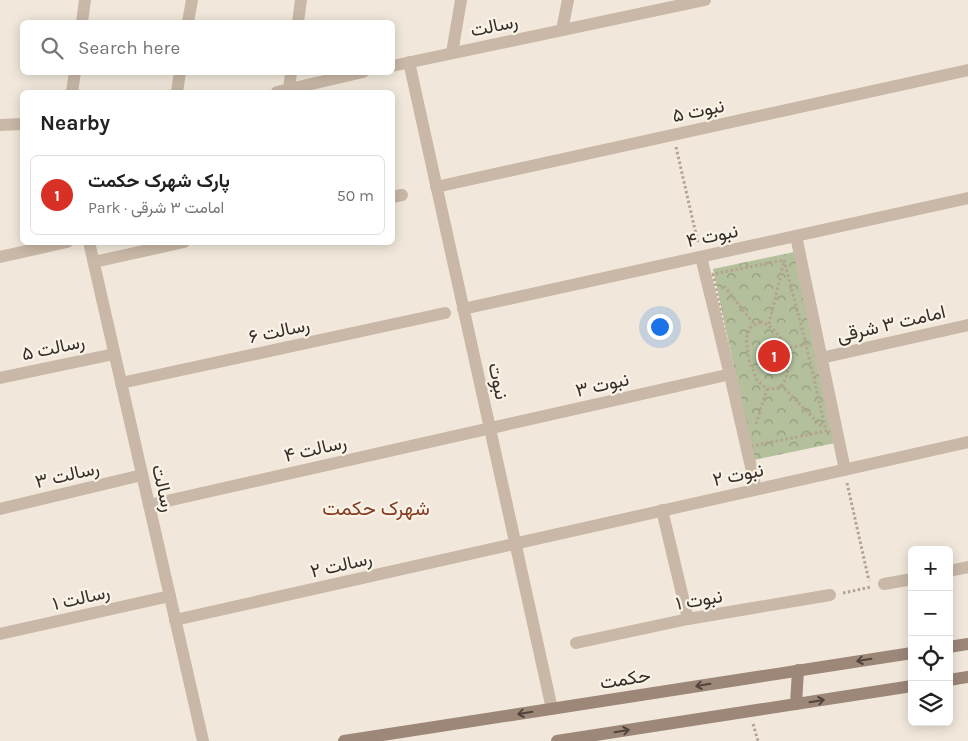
<!DOCTYPE html>
<html lang="en">
<head>
<meta charset="utf-8">
<style>
  body { margin:0; font-family:Karla,Vazirmatn,sans-serif; background:#f6f6f6; color:#222 }
  .controls { position:absolute; right:15px; bottom:15px; display:grid; overflow:hidden; border-radius:8px; box-shadow:0 2px 12px #0003 }
  .controls button { width:45px; height:45px; display:grid; place-items:center; padding:0; border:0; border-bottom:1px solid #e0e0e0; background:#fff; color:#222; font:25px sans-serif }
  .you { position:absolute; left:659px; top:326px; width:18px; height:18px; margin:-12px; border:4px solid #fff; border-radius:50%; background:#1a73e8; box-shadow:0 0 0 8px #1a73e833 }
  .badge { display:grid; place-items:center; width:32px; height:32px; border-radius:50%; background:#d93025; color:#fff; font-size:16px; font-weight:700 }
  .pin { position:absolute; translate:-50% -50%; border:2px solid #fff; box-shadow:0 1px 5px #0006 }
  .list { margin:0; padding:0; list-style:none }
  h2 { display:flex; justify-content:space-between; align-items:center; height:65px; margin:0; padding:0 20px; font-size:21px }
  h2 small { font-size:16px; font-weight:400; color:#767676 }
  .list li { display:grid; grid-template-columns:32px 1fr auto; gap:15px; align-items:center; box-sizing:border-box; height:80px; margin:0 10px 10px; padding:0 10px; border:1px solid #e0e0e0; border-radius:8px }
  .list b { display:block; font-size:19px; white-space:nowrap }
  .list p { margin:0; font-size:16px; white-space:nowrap; color:#767676 }
  .list em { font-size:16px; font-style:normal; color:#767676 }
  .icon { flex:none; width:28px; height:28px; fill:none; stroke:currentColor; stroke-width:2; stroke-linecap:round; stroke-linejoin:round }
  .map { position:relative; flex:none; width:968px; height:741px; overflow:hidden }
  .search { position:absolute; background:#fff; box-shadow:0 2px 12px #0003; left:20px; top:20px; width:375px; height:55px; display:flex; align-items:center; gap:12px; box-sizing:border-box; padding:0 18px; border-radius:8px; color:#767676; font-size:19px }
  .panel { position:absolute; background:#fff; box-shadow:0 2px 12px #0003; left:20px; top:90px; width:375px; height:155px; border-radius:8px }
  .map>svg:first-child { display:block }
  .park { fill:url(#park-crowns) }
  .lines { fill:none; stroke-linecap:round; stroke-linejoin:round }
  .path { stroke:#b5a291; stroke-width:3; stroke-dasharray:2.5 2.5; stroke-linecap:butt }
  .street { stroke:#c9b8a7; stroke-width:12 }
  .secondary { stroke:#9d8779; stroke-width:12 }
  .oneway { stroke:#50443c }
  .labels { text-anchor:middle; stroke-width:4.5; stroke-linejoin:round; paint-order:stroke }
  .street-label { font-size:19px; fill:#362d28; stroke:#f9f2e7 }
  .neighbourhood-label { font-size:20px; fill:#843c22; stroke:#f9f2e7 }
</style>
</head>
<body>
<div class="map">
<svg width="968" height="741" viewBox="0 0 968 741">
  <defs>
    <pattern id="park-crowns" width="20" height="18" patternUnits="userSpaceOnUse" patternTransform="scale(1.25)"><rect width="20" height="18" fill="#b3c09b"/><path d="M2 6a3 3 0 1 1 6 0M12 15a3 3 0 1 1 6 0" fill="none" stroke="#929c7e"/></pattern>
  </defs>
  <rect width="100%" height="100%" fill="#f1e8db"/>
  <polygon class="park" points="794,252 835,443 754,460 713,269"/>
  <g class="lines">
    <g class="path">
      <polyline points="676,147 698,243"/>
      <polygon points="784,260 806,344 826,431 748,447 713,274"/>
      <polyline points="724,286 755,325"/>
      <path d="M760,322c21,5 33,35 26,56 -2,4 -5,7 -7,10l-12,1 -10,-9 -8,-20 -3,-21 4,-11z"/>
      <polyline points="769,324 784,261"/>
      <polyline points="785,349 806,344"/>
      <polyline points="781,385 821,426"/>
      <polyline points="756,424 767,389"/>
      <polyline points="847,483 869,581"/>
      <polyline points="843,593 871,587"/>
      <polyline points="753,724 758,741"/>
    </g>
    <g class="street">
      <polyline points="82,22 85,0"/>
      <polyline points="188,22 192,0"/>
      <polyline points="298,22 301,0"/>
      <polyline points="562,30 568,0"/>
      <polyline points="452,53 461,0"/>
      <polyline points="409,62 552,709"/>
      <polyline points="392,66 705,0"/>
      <polyline points="289,90 291,72"/>
      <polyline points="72,92 75,72"/>
      <polyline points="177,92 180,72"/>
      <polyline points="277,92 363,72"/>
      <polyline points="0,125 22,124"/>
      <polyline points="436,187 968,70"/>
      <polyline points="392,197 402,195"/>
      <polyline points="796,236 845,470"/>
      <polyline points="89,242 203,741"/>
      <polyline points="0,257 67,242"/>
      <polyline points="701,257 730,375 756,489"/>
      <polyline points="94,262 184,242"/>
      <polyline points="463,309 968,198"/>
      <polyline points="821,358 968,325"/>
      <polyline points="0,378 114,354"/>
      <polyline points="121,383 445,313"/>
      <polyline points="149,505 722,376"/>
      <polyline points="0,509 142,475"/>
      <polyline points="662,510 688,619"/>
      <polyline points="949,571 968,567"/>
      <polyline points="884,584 912,579"/>
      <polyline points="175,620 968,442"/>
      <polyline points="0,634 170,596"/>
      <polyline points="576,643 688,619 830,595"/>
    </g>
    <g class="secondary">
      <polyline points="949,647 968,644"/>
      <polyline points="949,680 968,677"/>
      <polyline points="796,704 798,670"/>
      <polyline points="344,741 912,653"/>
      <polyline points="557,741 912,686"/>
    </g>
  </g>
  <defs><path id="oneway-shaft" d="M-6 0H5M1.5-3L5.5 0L1.5 3" fill="none" stroke-width="1.6" stroke-linecap="round" stroke-linejoin="round" transform="scale(1.25)"/></defs>
  <g class="oneway">
    <use href="#oneway-shaft" transform="translate(864 660) rotate(171)"/>
    <use href="#oneway-shaft" transform="translate(703 685) rotate(171)"/>
    <use href="#oneway-shaft" transform="translate(817 701) rotate(-9)"/>
    <use href="#oneway-shaft" transform="translate(525 713) rotate(171)"/>
    <use href="#oneway-shaft" transform="translate(622 731) rotate(-9)"/>
  </g>
  <g class="labels">
    <g class="street-label">
      <text transform="translate(494 25) rotate(-12)" y="7">رسالت</text>
      <text transform="translate(698 110) rotate(-12)" y="7">نبوت ۵</text>
      <text transform="translate(712 235) rotate(-12)" y="7">نبوت ۴</text>
      <text transform="translate(891 323) rotate(-13)" y="7">امامت ۳ شرقی</text>
      <text transform="translate(279 330) rotate(-12)" y="7">رسالت ۶</text>
      <text transform="translate(53 347) rotate(-12)" y="7">رسالت ۵</text>
      <text transform="translate(499 381) rotate(78)" y="7">نبوت</text>
      <text transform="translate(602 384) rotate(-13)" y="7">نبوت ۳</text>
      <text transform="translate(315 448) rotate(-13)" y="7">رسالت ۴</text>
      <text transform="translate(67 474) rotate(-13)" y="7">رسالت ۳</text>
      <text transform="translate(738 474) rotate(-12)" y="7">نبوت ۲</text>
      <text transform="translate(164 488) rotate(77)" y="7">رسالت</text>
      <text transform="translate(341 564) rotate(-13)" y="7">رسالت ۲</text>
      <text transform="translate(81 597) rotate(-13)" y="7">رسالت ۱</text>
      <text transform="translate(699 599) rotate(-10)" y="7">نبوت ۱</text>
      <text transform="translate(625 678) rotate(-9)" y="7">حکمت</text>
    </g>
    <g class="neighbourhood-label">
      <text x="376" y="515">شهرک حکمت</text>
    </g>
  </g>
</svg>
<div class="controls">
<button>+</button>
<button>−</button>
<button><svg class="icon" aria-label="locate" viewBox="0 0 24 24"><circle cx="12" cy="12" r="6"/><path d="M12 2v4M12 18v4M2 12h4M18 12h4"/></svg></button>
<button><svg class="icon" aria-label="layers" viewBox="0 0 24 24"><path d="M12 4l9 5-9 5-9-5zM3 14l9 5 9-5"/></svg></button>
</div>
<div class="you"></div>
<div class="pin badge" style="left:774px;top:356px">1</div>
<div class="search"><svg class="icon" aria-label="search" viewBox="0 0 24 24"><circle cx="10" cy="10" r="6"/><path d="M15 15l6 6"/></svg>Search here</div>
<section class="panel">
<h2>Nearby<small></small></h2>
<ul class="list">
<li><span class="badge">1</span><div><b>پارک شهرک حکمت</b><p>Park · امامت ۳ شرقی</p></div><em>50 m</em></li>
</ul>
</section>
</div>
</body>
</html>
